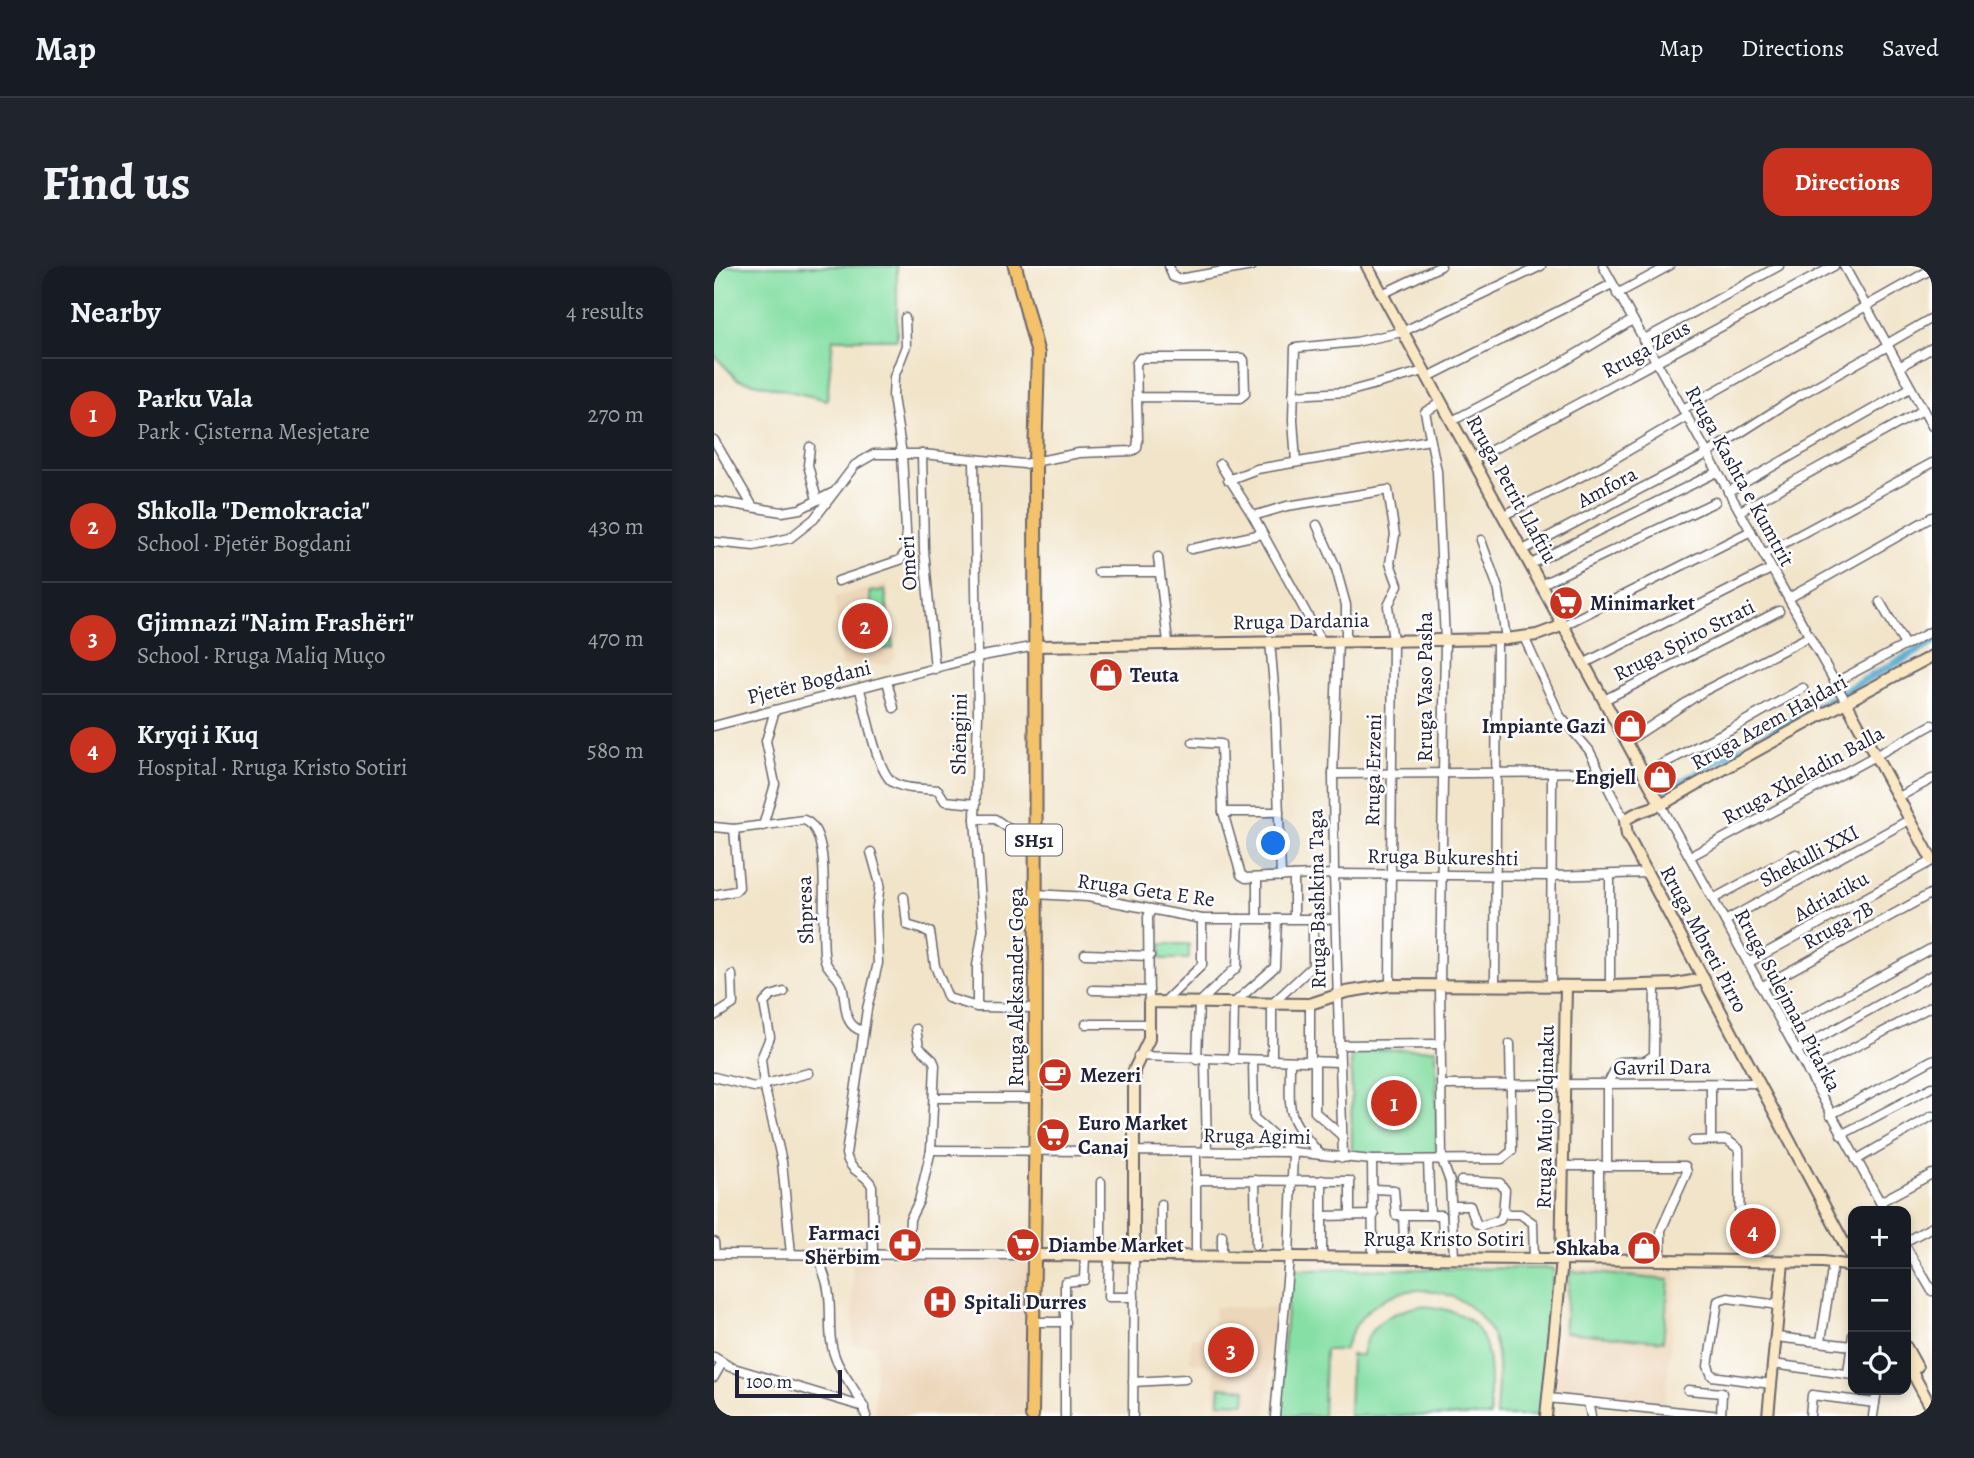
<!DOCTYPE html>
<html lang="en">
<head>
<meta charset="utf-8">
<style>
  body { margin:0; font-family:Alegreya,serif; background:#20242c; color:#f1f3f6 }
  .controls { position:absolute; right:21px; bottom:21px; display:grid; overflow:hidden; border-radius:14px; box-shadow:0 4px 10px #0003 }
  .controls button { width:63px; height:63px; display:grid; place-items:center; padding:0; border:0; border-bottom:2px solid #363941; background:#171b24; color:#f1f3f6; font:35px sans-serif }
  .scale { position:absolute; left:21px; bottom:18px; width:107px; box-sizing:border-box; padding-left:7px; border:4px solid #22223b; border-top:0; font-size:19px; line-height:24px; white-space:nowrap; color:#22223b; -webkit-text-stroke:5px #fff; paint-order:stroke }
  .you { position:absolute; left:560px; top:578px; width:24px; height:24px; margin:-18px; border:5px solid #fff; border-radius:50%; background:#1a73e8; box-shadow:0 0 0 10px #1a73e833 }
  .badge { display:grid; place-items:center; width:46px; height:46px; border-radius:50%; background:#c8321e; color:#fff; font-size:23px; font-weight:700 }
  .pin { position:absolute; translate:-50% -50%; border:4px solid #fff; box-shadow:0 2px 7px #0006 }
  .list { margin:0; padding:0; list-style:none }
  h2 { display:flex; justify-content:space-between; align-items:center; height:91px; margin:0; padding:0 28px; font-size:30px }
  h2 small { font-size:23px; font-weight:400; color:#9ea1a6 }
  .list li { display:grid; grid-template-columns:46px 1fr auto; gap:21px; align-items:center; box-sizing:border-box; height:112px; padding:0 28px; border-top:2px solid #363941 }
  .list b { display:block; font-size:26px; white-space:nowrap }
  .list p { margin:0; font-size:23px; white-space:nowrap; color:#9ea1a6 }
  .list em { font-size:23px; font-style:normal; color:#9ea1a6 }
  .icon { flex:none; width:38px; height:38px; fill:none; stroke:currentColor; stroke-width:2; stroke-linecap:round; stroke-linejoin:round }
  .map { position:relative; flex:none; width:1218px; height:1150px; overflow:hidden; border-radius:21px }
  header { display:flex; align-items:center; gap:42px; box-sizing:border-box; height:98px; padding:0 35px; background:#171b24; border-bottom:2px solid #363941 }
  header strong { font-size:33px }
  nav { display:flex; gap:38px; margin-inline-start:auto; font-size:24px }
  .intro { display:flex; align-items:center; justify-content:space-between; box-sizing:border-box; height:168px; padding:0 42px }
  h1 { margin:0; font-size:49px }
  .button { padding:18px 32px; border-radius:21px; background:#c8321e; color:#fff; font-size:24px; font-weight:700 }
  main { display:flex; gap:42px; padding:0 42px }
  aside { flex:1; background:#171b24; border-radius:21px; box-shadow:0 4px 10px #0003 }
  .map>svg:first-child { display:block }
  .built { fill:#edd7bb }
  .green { fill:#86dfa4; stroke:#548070; stroke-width:2 }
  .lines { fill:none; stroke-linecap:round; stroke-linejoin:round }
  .canal { stroke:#52a9cf; stroke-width:8 }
  .street-casing { stroke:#6a666d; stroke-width:11 }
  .secondary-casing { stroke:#6a666d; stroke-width:14 }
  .primary-casing { stroke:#6a666d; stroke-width:16 }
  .street { stroke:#fff; stroke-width:8 }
  .secondary { stroke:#fae7c3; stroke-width:10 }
  .primary { stroke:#f3c26a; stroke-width:12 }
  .labels { text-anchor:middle; stroke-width:5; stroke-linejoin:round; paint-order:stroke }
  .shield { fill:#fff; stroke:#646476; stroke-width:2 }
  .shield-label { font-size:19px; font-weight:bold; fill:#22223b }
  .street-label { font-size:21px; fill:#22223b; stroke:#fff }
  .poi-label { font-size:21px; font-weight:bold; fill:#22223b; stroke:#fff; text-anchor:start }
</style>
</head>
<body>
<header>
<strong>Map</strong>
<nav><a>Map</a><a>Directions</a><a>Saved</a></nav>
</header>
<div class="intro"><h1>Find us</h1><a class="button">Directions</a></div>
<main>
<aside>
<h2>Nearby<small>4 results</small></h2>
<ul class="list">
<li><span class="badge">1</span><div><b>Parku Vala</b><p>Park · Çisterna Mesjetare</p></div><em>270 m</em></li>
<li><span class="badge">2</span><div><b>Shkolla &quot;Demokracia&quot;</b><p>School · Pjetër Bogdani</p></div><em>430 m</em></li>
<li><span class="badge">3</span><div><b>Gjimnazi &quot;Naim Frashëri&quot;</b><p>School · Rruga Maliq Muço</p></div><em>470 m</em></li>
<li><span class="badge">4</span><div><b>Kryqi i Kuq</b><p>Hospital · Rruga Kristo Sotiri</p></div><em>580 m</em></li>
</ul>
</aside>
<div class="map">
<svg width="1218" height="1150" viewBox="0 0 1218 1150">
  <rect width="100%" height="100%" fill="#fff"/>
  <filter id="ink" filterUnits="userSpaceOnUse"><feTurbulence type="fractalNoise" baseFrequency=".0143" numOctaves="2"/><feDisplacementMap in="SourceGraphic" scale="14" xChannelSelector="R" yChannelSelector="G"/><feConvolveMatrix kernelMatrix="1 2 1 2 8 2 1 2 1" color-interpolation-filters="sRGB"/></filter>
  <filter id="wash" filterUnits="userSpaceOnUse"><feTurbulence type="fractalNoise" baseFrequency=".00686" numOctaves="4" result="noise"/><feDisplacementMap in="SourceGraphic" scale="28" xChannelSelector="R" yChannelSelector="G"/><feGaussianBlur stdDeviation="1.57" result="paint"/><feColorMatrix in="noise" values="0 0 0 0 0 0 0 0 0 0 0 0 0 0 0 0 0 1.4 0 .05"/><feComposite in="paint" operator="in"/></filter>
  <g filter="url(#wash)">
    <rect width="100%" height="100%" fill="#f1e4c9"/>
    <g class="built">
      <polygon points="173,318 182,389 175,398 127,400 121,331"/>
      <polygon points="138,991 314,993 312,1150 161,1150 161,1079 139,1079"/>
      <polygon points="853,1001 960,1001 963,1006 951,1138 841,1127"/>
      <polygon points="501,1041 562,1042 552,1150 502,1150 500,1100 476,1096 477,1072 498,1070"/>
    </g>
    <g class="green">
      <polygon points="0,0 183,0 183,73 119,73 113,134 23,113 0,89"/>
      <polygon points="171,324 174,349 159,351 156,326"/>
      <polygon points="175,351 179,382 159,384 156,353"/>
      <rect x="447" y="678" width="28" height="15"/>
      <polygon points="722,783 723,891 638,891 637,784"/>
      <path d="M839,1002l-12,148h-45c1,-27 7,-60 -6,-85 -22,-42 -80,-54 -116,-25 -16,11 -23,27 -30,44h-19l-2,66h-45l12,-142 6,-4z"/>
      <polygon points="856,1005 955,1014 949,1075 850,1066"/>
      <path d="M706,1040c76,4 70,49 70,110h-141l2,-61h11c5,-32 29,-43 58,-49z"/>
      <polygon points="506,1121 532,1123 531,1137 505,1136"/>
    </g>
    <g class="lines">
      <polyline class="canal" points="951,525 1218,377"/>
    </g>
  </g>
  <g filter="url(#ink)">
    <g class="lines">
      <g class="street-casing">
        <g id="street">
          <polyline points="455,0 459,11 465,13 538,0"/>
          <polyline points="889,0 1132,436"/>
          <polyline points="1130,0 1218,160"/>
          <polyline points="668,28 727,0"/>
          <polyline points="903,28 955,0"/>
          <polyline points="929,74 1065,0"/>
          <polyline points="1173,78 1218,52"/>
          <polyline points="1185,101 1218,82"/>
          <polyline points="714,111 898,18"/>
          <polyline points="579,129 633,126 710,105"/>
          <polyline points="728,136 711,146 723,205 731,374 726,719 728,894 736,916 740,992"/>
          <polyline points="969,143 1218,3"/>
          <polyline points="738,155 839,102 919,54"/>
          <polyline points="0,174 39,241"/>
          <polyline points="96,181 94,199 103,234"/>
          <polyline points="208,188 210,284 221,403"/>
          <polyline points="260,194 264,446 261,553 269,664 263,700 263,741"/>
          <polyline points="759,194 1120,0"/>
          <polyline points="582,196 579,154 581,82 642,76 688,66 827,0"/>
          <polyline points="506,198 539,250 607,374"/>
          <polyline points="514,214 543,203 716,174"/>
          <polyline points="1014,226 1196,122"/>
          <polyline points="0,235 68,246 86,243 118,227"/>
          <polyline points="1026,245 1209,144"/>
          <polyline points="790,249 888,200 973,150"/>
          <polyline points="539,250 573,240 674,224 681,269 676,297 684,319 674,340 679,374 676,719"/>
          <polyline points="603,259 621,299 632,339 632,374"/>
          <polyline points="767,274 785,325 792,373"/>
          <polyline points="0,276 40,280 76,272 100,253 141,199 160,188 208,188 310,198 365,187 418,185 423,182 424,174 422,98 426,92 528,92 530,94 531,128 526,132 425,131"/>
          <polyline points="477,283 548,268"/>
          <polyline points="809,284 993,188 1084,130 1174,80"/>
          <polyline points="1050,288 1218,197"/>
          <polyline points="444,291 454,376"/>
          <polyline points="817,298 1003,206"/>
          <polyline points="384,306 444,306"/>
          <polyline points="124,315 186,294 193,284 188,188 179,131 180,111 192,80 191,52"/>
          <polyline points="828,318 1001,236"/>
          <polyline points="1075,332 1218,251"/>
          <polyline points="1166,336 1191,379"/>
          <polyline points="850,359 1037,265"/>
          <polyline points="810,371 846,450 875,484 911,555"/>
          <polyline points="624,374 619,508 620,608 629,892"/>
          <polyline points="556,375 561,432 567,611"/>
          <polyline points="871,397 1057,303"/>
          <polyline points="173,415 180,442"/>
          <polyline points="1122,416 1218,365"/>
          <path d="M146,424c6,20 17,84 34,93 13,7 29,5 44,7l7,11 31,3"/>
          <polyline points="890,434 1065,345"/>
          <polyline points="0,460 263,391 322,380"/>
          <polyline points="914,475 990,425 1094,371"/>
          <polyline points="479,476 507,478 509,546 527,609 532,612 620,608 839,610 933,607"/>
          <polyline points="931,507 1019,462 1089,422"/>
          <polyline points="619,508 886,506"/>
          <polyline points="1183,532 1218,513"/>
          <polyline points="947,539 1171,945"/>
          <polyline points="509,546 565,546"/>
          <polyline points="261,553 281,553 300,566 320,572"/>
          <polyline points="49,560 61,518 52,475 61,444"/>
          <path d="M0,561l20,2 70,-9c32,11 14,112 21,140 2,10 14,15 17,26 5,18 0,40 21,45"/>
          <path d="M157,586l9,32 -4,30 2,49 -11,46 -21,145c5,21 19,17 26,32l1,68"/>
          <polyline points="977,590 1218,459"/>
          <polyline points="896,609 896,720"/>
          <polyline points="580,610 580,652"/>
          <polyline points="321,628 374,631 488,653 621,653"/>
          <polyline points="0,629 21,625 25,621 20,563"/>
          <polyline points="190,631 193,659 216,666 221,700 234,732 263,741 322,742"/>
          <polyline points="999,633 1082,588"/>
          <polyline points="543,652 543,613"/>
          <polyline points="1011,655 1195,554"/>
          <polyline points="371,688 436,690"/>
          <polyline points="1034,697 1218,595"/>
          <polyline points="781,719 783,373"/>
          <polyline points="837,720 838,508"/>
          <polyline points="1047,721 1218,627"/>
          <polyline points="379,724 435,725"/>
          <polyline points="70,726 57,730 50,737 56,771 47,793 50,819 68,896 77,988"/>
          <polyline points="435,736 434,651 437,643"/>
          <polyline points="450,736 488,699 488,653"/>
          <polyline points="0,750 19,738 18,709"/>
          <polyline points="372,758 435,758"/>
          <polyline points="1070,763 1218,682"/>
          <polyline points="626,779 726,778"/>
          <polyline points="1082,785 1218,709"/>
          <polyline points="424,790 625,796"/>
          <polyline points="483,794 485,737 523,701 525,653"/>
          <polyline points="491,794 493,885"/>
          <polyline points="519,794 520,737 561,701 563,653"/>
          <polyline points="539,794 540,852 576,884"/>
          <polyline points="558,795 558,738 599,700 599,652"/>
          <path d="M576,795c0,54 -6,53 31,94"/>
          <polyline points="596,795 596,738"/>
          <polyline points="601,795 601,846 627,869"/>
          <polyline points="1094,806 1218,740"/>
          <polyline points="0,811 40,821 95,807"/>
          <polyline points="997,818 997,874"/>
          <polyline points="728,819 1045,817"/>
          <polyline points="220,832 322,832"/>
          <polyline points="1116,849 1218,794"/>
          <polyline points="1127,869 1218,821"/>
          <polyline points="979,875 1013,874 1025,883 1026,995"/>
          <polyline points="217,884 579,886 658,894 788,893 798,885 796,778"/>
          <polyline points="482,886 482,990"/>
          <polyline points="658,894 659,991"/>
          <polyline points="714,894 716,949"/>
          <polyline points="1142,894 1218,850"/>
          <polyline points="885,899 885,993"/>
          <polyline points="893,899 893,819 905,796 931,795 940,789 941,719"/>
          <polyline points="850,900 971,900 973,906 947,964 947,994"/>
          <polyline points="481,914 636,915 636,949"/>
          <polyline points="541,914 542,979"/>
          <polyline points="608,914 608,991"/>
          <polyline points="747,915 786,917 791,924 789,948"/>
          <polyline points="387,916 387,990"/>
          <polyline points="659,923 680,924 682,949 728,949 729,968 739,969"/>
          <polyline points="1166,936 1218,908"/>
          <polyline points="447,938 447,990"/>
          <polyline points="738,940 756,940 762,957 767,960 786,954 789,948"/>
          <polyline points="789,948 806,948 819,957 820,993"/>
          <polyline points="608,950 660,949"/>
          <polyline points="689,950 691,992"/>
          <polyline points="508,969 508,991"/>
          <polyline points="1192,975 1218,961"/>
          <polyline points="0,976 1,988"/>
          <polyline points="1192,981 1218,1025"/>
          <path d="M109,987c-4,19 3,20 5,36 5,26 -3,49 10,75 10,19 23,31 28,52"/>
          <polyline points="0,988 319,989"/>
          <polyline points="194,988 196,953 205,935 217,884 221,799 219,794 205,781 202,763"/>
          <polyline points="395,990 394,1031 420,1031"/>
          <polyline points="317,1056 352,1056"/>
          <polyline points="1062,1071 1138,1080"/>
          <polyline points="1107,1075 1119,997"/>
          <polyline points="0,1091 16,1101 150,1141"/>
          <polyline points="1059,1098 1139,1109"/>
          <polyline points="1134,1107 1139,1069"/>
          <polyline points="0,1111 8,1097"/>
          <polyline points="419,1116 471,1113"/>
          <polyline points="1057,1118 998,1110 994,1100 1004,1035 1014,1032 1065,1039"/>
          <polyline points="974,1124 1008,1127 1007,1150"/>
          <polyline points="834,1132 1007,1150"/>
          <polyline points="874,1136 877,1150"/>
          <polyline points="0,1147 8,1150"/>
          <polyline points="351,1150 351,1016 370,1014 371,990"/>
          <polyline points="419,1150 420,990"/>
          <polyline points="561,1150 575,991 579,886"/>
          <polyline points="1096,1150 1098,1129 1161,1137"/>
          <polyline points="1159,1150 1163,1124"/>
        </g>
      </g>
      <g class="secondary-casing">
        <g id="secondary">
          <polyline points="653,0 947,539"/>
          <polyline points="322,380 792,373 823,369 850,359"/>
          <polyline points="1132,436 1218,594"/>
          <polyline points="319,989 947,994 1109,996 1139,1000"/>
          <polyline points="420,990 420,804 435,773 435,736 596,738 632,726 676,719 896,720 961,718 990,713"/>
          <path d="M1139,994l-226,-425 -2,-14c10,-11 30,-12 43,-20 87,-51 176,-98 264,-145"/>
          <polyline points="1192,1081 1203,1101"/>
          <polyline points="1192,1095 1218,1143"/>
          <polyline points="832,1150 847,1004 852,720"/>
          <polyline points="1054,1150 1069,996"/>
        </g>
      </g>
      <g class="primary-casing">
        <polyline id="primary" points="301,0 324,88 321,195 322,832 318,1150"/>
      </g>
      <use href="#street" class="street"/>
      <use href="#secondary" class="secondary"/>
      <use href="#primary" class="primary"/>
    </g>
  </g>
  <defs>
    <g id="supermarket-disc" transform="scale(1.75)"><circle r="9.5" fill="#c8321e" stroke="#fff"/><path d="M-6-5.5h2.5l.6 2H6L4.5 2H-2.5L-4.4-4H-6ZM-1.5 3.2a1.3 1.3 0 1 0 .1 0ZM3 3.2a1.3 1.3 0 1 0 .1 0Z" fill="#fff"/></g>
    <g id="shop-disc" transform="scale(1.75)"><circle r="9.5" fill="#c8321e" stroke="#fff"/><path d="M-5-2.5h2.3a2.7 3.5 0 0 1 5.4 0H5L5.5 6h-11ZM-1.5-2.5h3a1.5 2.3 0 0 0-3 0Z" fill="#fff"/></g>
    <g id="cafe-disc" transform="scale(1.75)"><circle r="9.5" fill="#c8321e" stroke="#fff"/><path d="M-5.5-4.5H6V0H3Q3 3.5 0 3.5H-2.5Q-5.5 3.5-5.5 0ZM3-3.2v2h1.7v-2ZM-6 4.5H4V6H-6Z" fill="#fff"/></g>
    <g id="pharmacy-disc" transform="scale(1.75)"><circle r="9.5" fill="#c8321e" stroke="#fff"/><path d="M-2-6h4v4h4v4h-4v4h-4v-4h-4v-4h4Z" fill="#fff"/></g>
    <g id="hospital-disc" transform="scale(1.75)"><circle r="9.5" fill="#c8321e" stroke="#fff"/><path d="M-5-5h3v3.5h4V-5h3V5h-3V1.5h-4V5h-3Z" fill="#fff"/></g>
  </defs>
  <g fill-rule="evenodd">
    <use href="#supermarket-disc" x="852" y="337"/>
    <use href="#shop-disc" x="392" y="409"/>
    <use href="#shop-disc" x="916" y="460"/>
    <use href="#shop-disc" x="946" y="511"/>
    <use href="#cafe-disc" x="341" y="809"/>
    <use href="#supermarket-disc" x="339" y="869"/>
    <use href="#pharmacy-disc" x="191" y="979"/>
    <use href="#supermarket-disc" x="309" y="979"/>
    <use href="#shop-disc" x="930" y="982"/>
    <use href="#hospital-disc" x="226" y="1036"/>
  </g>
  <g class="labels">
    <rect class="shield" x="292" y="558.5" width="56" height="31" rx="5"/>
    <g class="shield-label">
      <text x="320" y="581">SH51</text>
    </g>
    <g class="street-label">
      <text transform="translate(932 83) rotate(-29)" y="7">Rruga Zeus</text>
      <text transform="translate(1026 210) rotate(61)" y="7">Rruga Kashta e Kumtrit</text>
      <text transform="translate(893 221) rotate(-28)" y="7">Amfora</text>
      <text transform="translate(798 223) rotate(61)" y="7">Rruga Petrit Llaftiu</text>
      <text transform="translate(194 297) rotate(-93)" y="7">Omeri</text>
      <text transform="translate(587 355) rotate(-1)" y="7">Rruga Dardania</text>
      <text transform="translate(970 374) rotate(-27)" y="7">Rruga Spiro Strati</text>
      <text transform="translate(95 416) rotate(-14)" y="7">Pjetër Bogdani</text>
      <text transform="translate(711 421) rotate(-90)" y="7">Rruga Vaso Pasha</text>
      <text transform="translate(1055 456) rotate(-29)" y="7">Rruga Azem Hajdari</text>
      <text transform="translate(245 468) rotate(-89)" y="7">Shëngjini</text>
      <text transform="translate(659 504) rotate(-89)" y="7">Rruga Erzeni</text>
      <text transform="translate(1089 509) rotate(-29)" y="7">Rruga Xheladin Balla</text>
      <text transform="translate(1095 590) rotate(-28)" y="7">Shekulli XXI</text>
      <text transform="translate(729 591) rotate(1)" y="7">Rruga Bukureshti</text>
      <text transform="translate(432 624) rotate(8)" y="7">Rruga Geta E Re</text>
      <text transform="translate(1117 630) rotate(-29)" y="7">Adriatiku</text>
      <text transform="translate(603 633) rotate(-91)" y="7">Rruga Bashkina Taga</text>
      <text transform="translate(91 644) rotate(-92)" y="7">Shpresa</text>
      <text transform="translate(1124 659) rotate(-29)" y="7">Rruga 7B</text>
      <text transform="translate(990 673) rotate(62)" y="7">Rruga Mbreti Pirro</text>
      <text transform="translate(302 721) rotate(-90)" y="7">Rruga Aleksander Goga</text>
      <text transform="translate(1074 734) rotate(62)" y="7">Rruga Sulejman Pitarka</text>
      <text transform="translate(948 801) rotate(-1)" y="7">Gavril Dara</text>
      <text transform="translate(831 851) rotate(-89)" y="7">Rruga Mujo Ulqinaku</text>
      <text transform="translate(543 870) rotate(1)" y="7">Rruga Agimi</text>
      <text x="730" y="980">Rruga Kristo Sotiri</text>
    </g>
    <g class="poi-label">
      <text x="876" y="344">Minimarket</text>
      <text x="416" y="416">Teuta</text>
      <text x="892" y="467" text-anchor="end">Impiante Gazi</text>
      <text x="922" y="518" text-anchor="end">Engjell</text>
      <text x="366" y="816">Mezeri</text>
      <text x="364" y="864">Euro Market<tspan x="364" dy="24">Canaj</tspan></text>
      <text x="166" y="974" text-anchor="end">Farmaci<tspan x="166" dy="24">Shërbim</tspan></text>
      <text x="334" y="986">Diambe Market</text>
      <text x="906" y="989" text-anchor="end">Shkaba</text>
      <text x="250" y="1043">Spitali Durres</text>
    </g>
  </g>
</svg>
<div class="controls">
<button>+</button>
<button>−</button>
<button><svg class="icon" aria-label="locate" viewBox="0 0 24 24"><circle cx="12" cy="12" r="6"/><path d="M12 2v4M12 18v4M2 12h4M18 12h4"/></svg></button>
</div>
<div class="scale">100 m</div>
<div class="you"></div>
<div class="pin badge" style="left:680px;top:837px">1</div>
<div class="pin badge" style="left:151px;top:360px">2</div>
<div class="pin badge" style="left:517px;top:1084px">3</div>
<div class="pin badge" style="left:1039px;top:965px">4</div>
</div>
</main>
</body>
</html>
